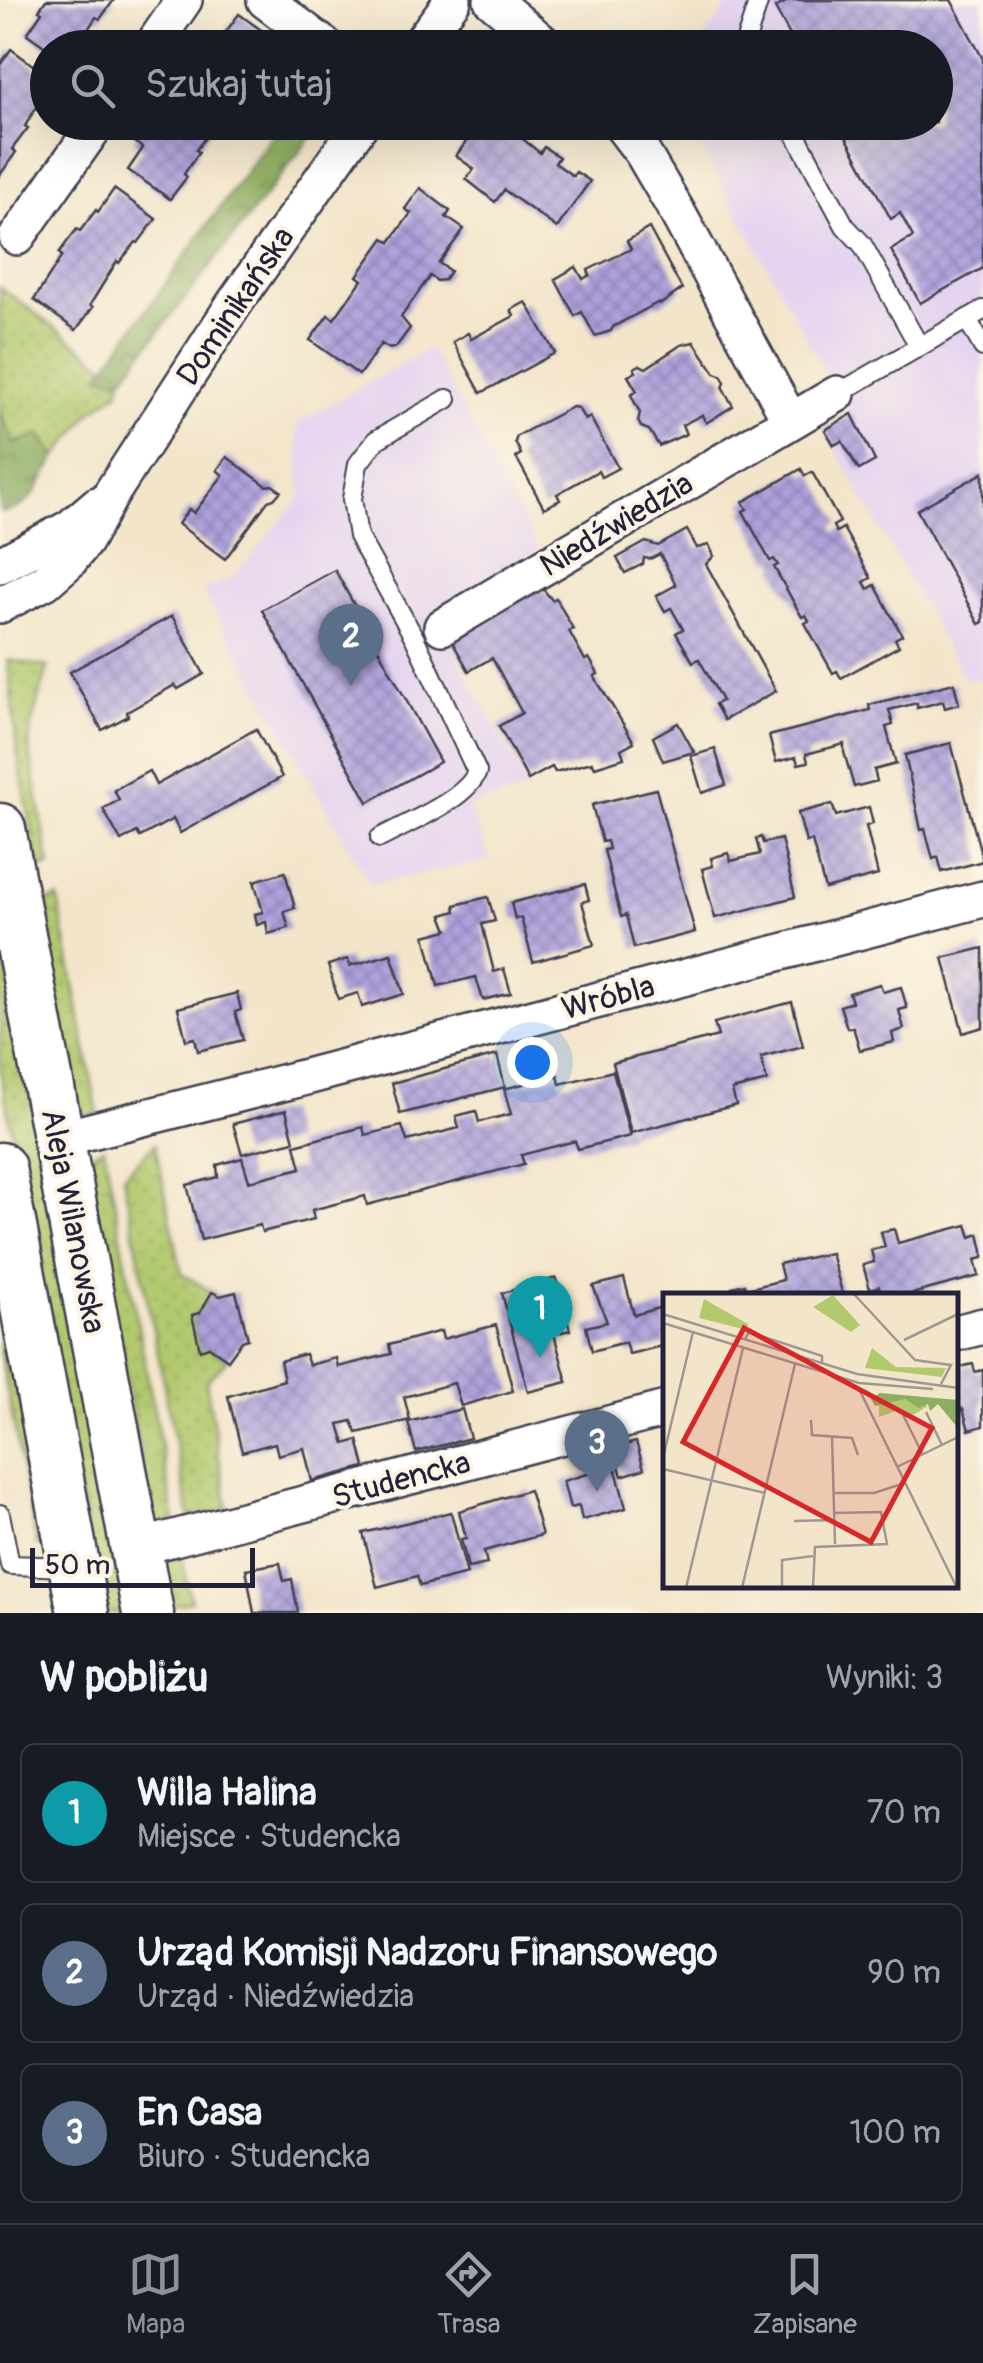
<!DOCTYPE html>
<html lang="pl">
<head>
<meta charset="utf-8">
<style>
  body { margin:0; font-family:Pangolin,sans-serif; background:#242831; color:#f1f3f6 }
  .scale { position:absolute; left:30px; bottom:25px; width:225px; box-sizing:border-box; padding-left:10px; border:5px solid #22223b; border-top:0; font-size:28px; line-height:35px; white-space:nowrap; color:#22223b; -webkit-text-stroke:8px #fcf5e5; paint-order:stroke }
  .you { position:absolute; left:532px; top:1062px; width:35px; height:35px; margin:-25px; border:8px solid #fff; border-radius:50%; background:#1a73e8; box-shadow:0 0 0 15px #1a73e833 }
  .badge { display:grid; place-items:center; width:65px; height:65px; border-radius:50%; background:#8c9099; color:#fff; font-size:32px; font-weight:700 }
  .pin { position:absolute; translate:-50% -82px; filter:drop-shadow(0 2px 5px #0008) }
  .pin::after { content:''; position:absolute; top:52px; width:35px; height:30px; background:inherit; clip-path:polygon(0 0,100% 0,50% 100%) }
  .list { margin:0; padding:0; list-style:none }
  h2 { display:flex; justify-content:space-between; align-items:center; height:130px; margin:0; padding:0 40px; font-size:42px }
  h2 small { font-size:32px; font-weight:400; color:#9ea1a6 }
  .list li { display:grid; grid-template-columns:65px 1fr auto; gap:30px; align-items:center; box-sizing:border-box; height:140px; margin:0 20px 20px; padding:0 20px; border:2px solid #363941; border-radius:15px }
  .list b { display:block; font-size:38px; white-space:nowrap }
  .list p { margin:0; font-size:32px; white-space:nowrap; color:#9ea1a6 }
  .list em { font-size:32px; font-style:normal; color:#9ea1a6 }
  .icon { flex:none; width:55px; height:55px; fill:none; stroke:currentColor; stroke-width:2; stroke-linecap:round; stroke-linejoin:round }
  .map { position:relative; flex:none; width:983px; height:1613px; overflow:hidden }
  .search { position:absolute; background:#171b24; box-shadow:0 10px 40px #0002; left:30px; right:30px; top:30px; height:110px; display:flex; align-items:center; gap:25px; box-sizing:border-box; padding:0 35px; border-radius:55px; color:#9ea1a6; font-size:38px }
  .sheet { height:610px; background:#171b24 }
  nav { display:flex; justify-content:space-around; align-items:center; box-sizing:border-box; height:140px; border-top:2px solid #363941; background:#171b24; font-size:28px; color:#9ea1a6 }
  nav a { display:grid; justify-items:center; gap:5px }
  nav .on { color:#8c9099 }
  .map>svg:first-child { display:block }
  .built { fill:#e5d3f0 }
  .grass { fill:url(#grass-dots); stroke:#6a7654; stroke-width:2.5 }
  .forest { fill:url(#forest-crowns); stroke:#58684e; stroke-width:2.5 }
  .building { fill:url(#building-cross-hatch) }
  .lines { fill:none; stroke-linecap:round; stroke-linejoin:round }
  .lane-casing { stroke:#413f50; stroke-width:22 }
  .street-casing { stroke:#413f50; stroke-width:40 }
  .secondary-casing { stroke:#413f50; stroke-width:55 }
  .lane { stroke:#fff; stroke-width:18 }
  .street { stroke:#fff; stroke-width:35 }
  .secondary { stroke:#fff; stroke-width:50 }
  .labels { text-anchor:middle; stroke-width:8; stroke-linejoin:round; paint-order:stroke }
  .street-label { font-size:32px; fill:#22223b; stroke:#fcf5e5 }
  .inset-road { fill:none; stroke:#9f9791; stroke-width:2.5 }
  .view { fill:#d62828; fill-opacity:0.15; stroke:#d62828; stroke-width:5 }
  .inset-edge { fill:none; stroke:#22223b; stroke-width:5 }
</style>
</head>
<body>
<div class="map">
<svg width="983" height="1613" viewBox="0 0 983 1613">
  <defs>
    <pattern id="grass-dots" width="8" height="8" patternUnits="userSpaceOnUse" patternTransform="scale(2.5)"><rect width="8" height="8" fill="#b2c96e"/><path d="M2 2h.1M6 6h.1" fill="none" stroke="#99ac60" stroke-width="1.8" stroke-linecap="round"/></pattern>
    <pattern id="forest-crowns" width="20" height="18" patternUnits="userSpaceOnUse" patternTransform="scale(2.5)"><rect width="20" height="18" fill="#8dad61"/><path d="M2 6a3 3 0 1 1 6 0M12 15a3 3 0 1 1 6 0" fill="none" stroke="#738c51"/></pattern>
    <pattern id="building-cross-hatch" width="8" height="8" patternUnits="userSpaceOnUse" patternTransform="scale(2.5)"><rect width="8" height="8" fill="#aea1dc"/><path d="M0 0l8 8M0 8l8-8" fill="none" stroke="#8d83b4"/></pattern>
  </defs>
  <rect width="100%" height="100%" fill="#fcf5e5"/>
  <filter id="ink" filterUnits="userSpaceOnUse"><feTurbulence type="fractalNoise" baseFrequency=".01" numOctaves="2"/><feDisplacementMap in="SourceGraphic" scale="20" xChannelSelector="R" yChannelSelector="G"/><feConvolveMatrix kernelMatrix="1 2 1 2 8 2 1 2 1" color-interpolation-filters="sRGB"/></filter>
  <filter id="wash" filterUnits="userSpaceOnUse"><feTurbulence type="fractalNoise" baseFrequency=".0048" numOctaves="4" result="noise"/><feDisplacementMap in="SourceGraphic" scale="40" xChannelSelector="R" yChannelSelector="G"/><feGaussianBlur stdDeviation="2.25" result="paint"/><feColorMatrix in="noise" values="0 0 0 0 0 0 0 0 0 0 0 0 0 0 0 0 0 1.4 0 .05"/><feComposite in="paint" operator="in"/></filter>
  <g filter="url(#wash)">
    <rect width="100%" height="100%" fill="#f3e5ca"/>
    <g class="built">
      <polygon points="732,0 983,0 983,679 965,680 825,430 849,415 688,123 936,122 936,48 698,47"/>
      <polygon points="430,348 539,550 432,611 529,789 468,807 490,860 370,884 203,591 235,576 301,497 297,423"/>
    </g>
    <g class="grass">
      <polygon points="0,287 106,366 100,376 122,379 119,391 91,412 56,458 40,434 14,444 0,412"/>
      <polygon points="8,660 48,667 31,726 29,746 50,866 42,868 38,864 17,751"/>
      <polygon points="58,898 98,1115 84,1115 72,1103 46,902"/>
      <polygon points="0,932 128,1613 102,1613 0,1071"/>
      <polygon points="155,1144 182,1274 212,1292 200,1313 192,1316 200,1349 209,1347 228,1360 206,1381 228,1509 190,1518 123,1176"/>
      <polygon points="104,1147 175,1521 162,1524 152,1516 85,1161 87,1156"/>
      <polygon points="0,1282 45,1539 37,1545 0,1353"/>
      <polygon points="181,1554 191,1601 169,1606 162,1563"/>
    </g>
    <g class="forest">
      <polygon points="281,123 322,123 122,379 99,376"/>
      <path d="M0,412l14,32 26,-10 16,24c-14,21 -27,56 -56,54z"/>
    </g>
    <g id="blocks">
      <g class="building">
        <polygon points="46,0 114,0 100,19 96,17 83,37 86,39 80,48 47,48 27,34 42,12 39,10"/>
        <polygon points="790,0 951,0 983,59 983,268 920,303 891,250 913,237 900,213 891,219 838,122 936,122 936,48 797,48 775,8"/>
        <polygon points="239,14 282,45 280,48 210,48 219,35 222,37"/>
        <polygon points="11,49 48,76 48,87 25,126 28,128 12,149 16,152 0,175 0,65"/>
        <polygon points="141,122 211,122 209,126 212,128 196,150 199,152 184,174 187,177 170,199 128,170 143,148 133,141 141,129 138,127"/>
        <polygon points="480,122 502,122 540,153 544,147 559,157 555,163 573,176 576,172 590,181 557,228 504,190 495,202 466,179 474,169 456,156"/>
        <polygon points="420,188 450,211 446,217 464,229 439,263 450,271 444,280 437,281 430,276 401,317 410,328 396,347 390,349 381,344 359,375 310,340 328,315 334,319 362,280 357,276 384,238 390,242 411,213 405,209"/>
        <polygon points="114,189 156,219 138,243 136,242 119,263 117,261 90,305 93,307 76,330 34,300 62,256 59,253 67,242 77,229 80,231 96,210 98,212"/>
        <polygon points="649,228 682,289 661,304 657,303 613,327 611,331 595,336 582,312 575,316 555,279 576,267 583,279 590,275 588,270 631,249 627,241"/>
        <polygon points="526,302 555,353 481,393 453,342 468,333 471,339 514,316 511,310"/>
        <polygon points="694,342 715,373 721,375 725,382 723,388 733,406 706,423 702,415 682,425 686,434 659,446 649,430 641,427 638,421 640,413 631,395 637,391 628,376 636,372 634,368 640,365 646,368 681,345"/>
        <polygon points="572,407 578,408 585,420 590,417 618,468 601,477 598,471 557,494 560,500 544,508 516,457 521,454 515,442 517,436"/>
        <polygon points="852,414 875,461 859,470 842,441 834,445 825,430"/>
        <polygon points="227,457 267,486 272,485 281,491 274,499 268,501 225,559 178,524 189,509 194,513 223,475 217,470"/>
        <polygon points="801,469 805,476 812,472 840,522 833,526 836,532 843,528 871,578 864,582 868,589 875,585 902,635 895,639 899,646 841,678 837,671 833,673 805,623 809,621 806,615 802,617 774,567 778,565 774,559 770,561 743,511 747,509 743,502"/>
        <polygon points="983,473 983,622 979,624 917,510"/>
        <polygon points="687,530 697,548 709,545 714,556 706,564 776,691 724,720 715,704 722,701 699,659 693,662 676,633 683,629 671,608 665,611 656,596 676,585 660,554 650,559 644,558 643,564 625,573 617,558 646,542 658,546"/>
        <polygon points="335,570 440,762 368,802 262,610"/>
        <polygon points="538,583 552,600 556,598 573,629 569,631 585,660 589,658 598,674 594,676 634,742 621,749 624,758 595,767 592,762 555,772 552,767 528,780 499,726 522,713 492,658 469,671 449,636"/>
        <polygon points="172,616 204,674 178,689 175,685 127,712 128,716 102,730 70,672"/>
        <polygon points="954,683 959,704 945,708 943,701 917,708 917,703 889,710 893,725 886,727 896,764 874,770 877,781 854,787 844,752 844,744 806,754 808,762 798,764 796,757 776,762 769,736 870,710 869,705"/>
        <polygon points="678,723 694,752 663,761 653,737"/>
        <polygon points="256,729 282,777 180,833 173,819 140,837 137,832 121,841 103,809 119,800 114,790 149,771 156,785"/>
        <polygon points="951,743 983,861 942,872 938,857 933,859 925,829 921,830 905,755"/>
        <polygon points="715,749 726,785 702,793 691,756"/>
        <polygon points="656,789 695,932 634,948 626,915 621,917 604,850 609,849 607,841 602,842 592,805"/>
        <polygon points="832,804 836,816 869,807 873,824 866,826 878,875 825,889 812,841 806,842 798,813"/>
        <polygon points="761,837 763,843 781,839 795,897 715,918 702,869 713,866 711,858 728,853 731,861 760,854 756,839"/>
        <polygon points="285,872 295,908 284,911 289,928 268,934 266,922 257,925 255,914 263,912 254,881"/>
        <polygon points="585,884 589,900 582,902 594,945 533,962 521,918 515,919 511,903"/>
        <polygon points="488,897 495,921 482,924 494,972 504,969 511,993 483,1000 476,977 438,986 425,936 448,930 442,915 456,911 455,905"/>
        <polygon points="983,948 983,1027 963,1033 943,958"/>
        <polygon points="391,954 404,994 362,1007 358,993 338,999 328,965 348,959 350,966"/>
        <polygon points="880,984 883,992 901,987 907,1008 899,1010 904,1029 892,1033 894,1042 860,1050 853,1027 847,1028 840,1006 852,1002 849,993"/>
        <polygon points="237,993 241,1010 235,1012 243,1040 198,1051 195,1038 186,1040 178,1008"/>
        <polygon points="792,1002 803,1046 761,1057 767,1081 732,1090 736,1105 631,1133 613,1063 718,1036 714,1023"/>
        <polygon points="497,1055 505,1087 400,1114 392,1083"/>
        <polygon points="613,1071 630,1136 578,1149 575,1141 521,1155 524,1164 367,1205 365,1196 339,1203 312,1210 314,1219 262,1232 260,1225 201,1240 187,1185 218,1177 217,1165 242,1158 249,1181 301,1168 295,1145 363,1127 365,1135 402,1126 407,1141 459,1128 456,1116 476,1111 479,1122 511,1114 504,1089 558,1075 560,1084"/>
        <polygon points="286,1110 294,1141 242,1154 233,1124"/>
        <polygon points="967,1225 971,1237 979,1234 983,1251 983,1258 975,1260 979,1276 904,1296 882,1296 879,1286 870,1289 863,1265 874,1262 871,1250 885,1247 881,1232 894,1229 898,1243"/>
        <polygon points="831,1253 843,1296 734,1296 732,1287 745,1284 747,1289 783,1280 779,1264"/>
        <polygon points="556,1278 570,1330 554,1334 567,1382 528,1392 502,1293"/>
        <polygon points="624,1278 634,1315 666,1306 666,1345 629,1354 625,1342 592,1351 586,1327 607,1322 593,1286"/>
        <polygon points="212,1292 220,1296 236,1292 248,1339 242,1341 228,1360 209,1347 200,1350 192,1315 200,1313"/>
        <polygon points="496,1325 513,1391 461,1406 454,1383 404,1397 410,1420 357,1433 352,1421 339,1424 345,1444 358,1440 365,1467 312,1481 304,1448 278,1455 275,1443 242,1452 228,1396 284,1380 280,1361 305,1354 309,1365 336,1358 338,1367 391,1354 389,1345 441,1331 443,1339"/>
        <polygon points="973,1364 975,1372 983,1370 983,1426 969,1430 963,1409 956,1407 956,1368"/>
        <polygon points="462,1409 470,1438 416,1452 408,1422"/>
        <polygon points="636,1442 644,1469 622,1476 614,1448"/>
        <polygon points="615,1466 626,1508 582,1520 579,1506 570,1508 563,1481"/>
        <polygon points="529,1490 542,1535 484,1551 487,1564 468,1568 461,1539 466,1538 459,1511"/>
        <polygon points="451,1512 467,1574 420,1586 417,1576 377,1587 363,1533"/>
        <polygon points="280,1563 284,1581 292,1579 298,1613 254,1613 246,1569"/>
      </g>
    </g>
  </g>
  <g filter="url(#ink)">
    <use href="#blocks" fill-opacity="0" stroke="#413f50" stroke-width="2.5"/>
    <g class="lines">
      <g class="lane-casing">
        <g id="lane">
          <polyline points="748,48 745,43 759,0"/>
          <polyline points="789,122 845,226 862,244 919,346"/>
          <polyline points="967,319 983,347"/>
          <polyline points="837,394 983,310"/>
          <path d="M380,838c27,-15 86,-38 97,-66l-62,-133 -57,-103 -6,-37 6,-35 18,-24 71,-41"/>
          <polyline points="0,1514 10,1565 72,1567"/>
        </g>
      </g>
      <g class="street-casing">
        <g id="street">
          <polyline points="265,0 328,48"/>
          <polyline points="492,0 549,48"/>
          <polyline points="151,48 184,0"/>
          <polyline points="417,48 453,0"/>
          <polyline points="619,122 642,152 676,210 790,420"/>
          <polyline points="17,237 98,122"/>
          <polyline points="0,565 70,528 97,505"/>
          <polyline points="0,605 45,582 69,561 84,542 113,491 234,304 362,122"/>
          <polyline points="442,627 837,394"/>
          <polyline points="59,1139 306,1077 983,899"/>
          <polyline points="956,1333 983,1326"/>
          <polyline points="136,1548 666,1409"/>
        </g>
      </g>
      <g class="secondary-casing">
        <g id="secondary">
          <polyline points="0,829 148,1613"/>
          <polyline points="0,1168 83,1613"/>
        </g>
      </g>
      <use href="#lane" class="lane"/>
      <use href="#street" class="street"/>
      <use href="#secondary" class="secondary"/>
    </g>
  </g>
  <g class="labels">
    <g class="street-label">
      <text transform="translate(235 306) rotate(-56)" y="11">Dominikańska</text>
      <text transform="translate(616 524) rotate(-31)" y="11">Niedźwiedzia</text>
      <text transform="translate(608 997) rotate(-15)" y="11">Wróbla</text>
      <text transform="translate(74 1221) rotate(79)" y="11">Aleja Wilanowska</text>
      <text transform="translate(401 1479) rotate(-15)" y="11">Studencka</text>
    </g>
  </g>
  <g transform="translate(663 1293)">
    <rect width="295" height="295" fill="#f3e5ca"/>
    <path d="M170,2l27,30 -9,7 -38,-25zM41,6l44,25 -1,6 -48,-12zM209,55l24,19 50,1 -4,9 -77,-9zM241,106l24,7 -20,12 -10,-8 -19,7v-15z" fill="#b2c96e"/>
    <path d="M217,100l78,7v28l-20,-24 -8,7 -2,-7 -9,4 -14,-9 -30,7 -4,-7z" fill="#8dad61"/>
    <path class="inset-road" d="M190,0l62,67 36,5 -10,19M0,21l194,60 101,14M0,30l196,60 74,6M82,46l4,-7 73,24v7M241,47l54,-26M185,90l12,8 97,197M263,119l16,33M240,122l20,40M148,127l1,15 40,3 6,17M169,143l3,108M0,165l30,-126M234,174l61,-30M0,176l102,24M171,200h40l31,-10M131,228l41,-1M23,295l57,-240M79,295l53,-224M119,295v-28l31,-4M150,295l2,-41 72,-3 -6,-32 -46,1"/>
    <path class="view" d="M81,35l188,100 -61,114 -188,-100z"/>
    <rect width="295" height="295" class="inset-edge"/>
  </g>
</svg>
<div class="scale">50 m</div>
<div class="you"></div>
<div class="pin badge" style="left:540px;top:1358px;background:#0f9aa8">1</div>
<div class="pin badge" style="left:351px;top:686px;background:#5c6f8a">2</div>
<div class="pin badge" style="left:597px;top:1492px;background:#5c6f8a">3</div>
<div class="search"><svg class="icon" aria-label="search" viewBox="0 0 24 24"><circle cx="10" cy="10" r="6"/><path d="M15 15l6 6"/></svg>Szukaj tutaj</div>
</div>
<section class="sheet">
<h2>W pobliżu<small>Wyniki: 3</small></h2>
<ul class="list">
<li><span class="badge" style="background:#0f9aa8">1</span><div><b>Willa Halina</b><p>Miejsce · Studencka</p></div><em>70 m</em></li>
<li><span class="badge" style="background:#5c6f8a">2</span><div><b>Urząd Komisji Nadzoru Finansowego</b><p>Urząd · Niedźwiedzia</p></div><em>90 m</em></li>
<li><span class="badge" style="background:#5c6f8a">3</span><div><b>En Casa</b><p>Biuro · Studencka</p></div><em>100 m</em></li>
</ul>
</section>
<nav>
<a class="on"><svg class="icon" aria-label="map" viewBox="0 0 24 24"><path d="M3 6l6-2 6 2 6-2v14l-6 2-6-2-6 2zM9 4v14M15 6v14"/></svg>Mapa</a>
<a><svg class="icon" aria-label="directions" viewBox="0 0 24 24"><path d="M12 3l9 9-9 9-9-9zM9 14v-3h6M13 9l2 2-2 2"/></svg>Trasa</a>
<a><svg class="icon" aria-label="saved" viewBox="0 0 24 24"><path d="M7 4h10v16l-5-4-5 4z"/></svg>Zapisane</a>
</nav>
</body>
</html>
